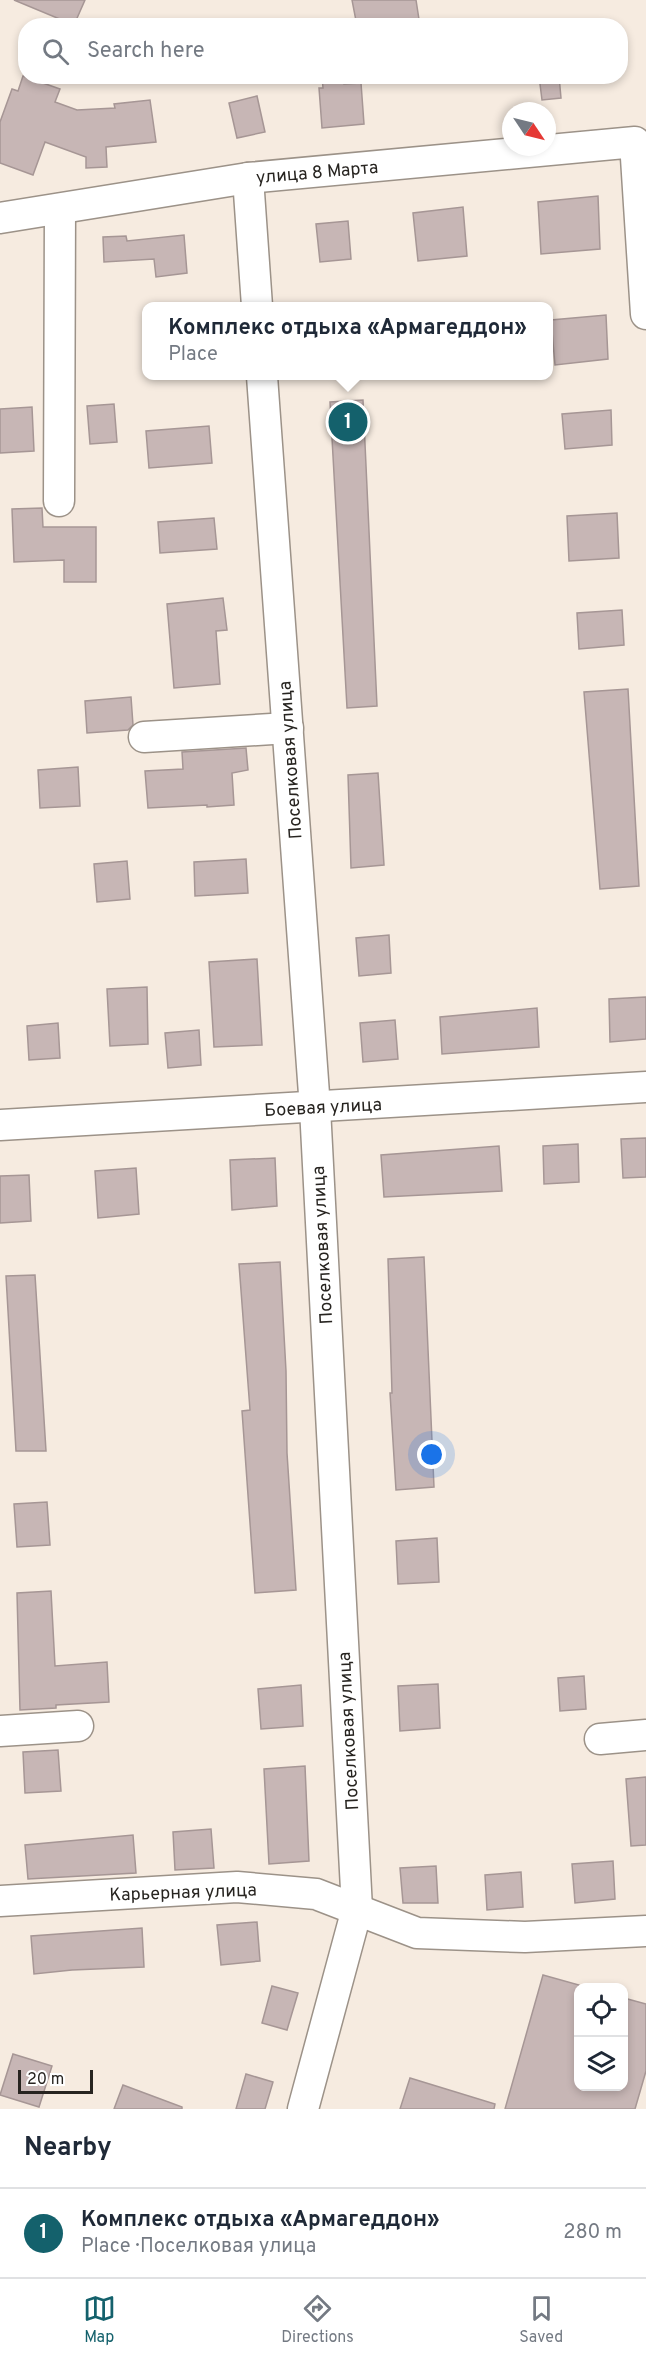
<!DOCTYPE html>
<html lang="en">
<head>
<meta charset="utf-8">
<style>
  body { margin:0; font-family:Overpass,sans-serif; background:#f6f6f7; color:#1f2937 }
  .controls { position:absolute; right:18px; bottom:18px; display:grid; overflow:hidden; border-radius:12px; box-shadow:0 3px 9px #0003 }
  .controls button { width:54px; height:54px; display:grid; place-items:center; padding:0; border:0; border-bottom:2px solid #e0e1e3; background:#fff; color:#1f2937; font:30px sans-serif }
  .compass { position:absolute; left:502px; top:102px; width:54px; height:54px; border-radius:50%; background:#fff; box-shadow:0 3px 9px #0003; rotate:125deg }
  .scale { position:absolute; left:18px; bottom:15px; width:75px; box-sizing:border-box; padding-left:6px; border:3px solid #272420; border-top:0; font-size:16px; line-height:21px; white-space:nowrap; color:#272420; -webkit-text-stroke:4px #fff; paint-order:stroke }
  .you { position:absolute; left:432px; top:1455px; width:21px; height:21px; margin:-15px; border:4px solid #fff; border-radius:50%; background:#1a73e8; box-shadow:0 0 0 9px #1a73e833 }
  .badge { display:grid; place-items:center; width:39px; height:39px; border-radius:50%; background:#14616c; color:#fff; font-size:20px; font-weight:700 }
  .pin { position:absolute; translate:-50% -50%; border:3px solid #fff; box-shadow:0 2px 6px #0006 }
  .popup { position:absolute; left:142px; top:302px; width:411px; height:78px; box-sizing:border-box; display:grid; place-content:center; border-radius:12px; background:#fff; filter:drop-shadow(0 2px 4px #0005); font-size:20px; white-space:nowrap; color:#747a83 }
  .popup b { font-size:22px; color:#1f2937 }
  .popup::after { content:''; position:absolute; left:50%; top:100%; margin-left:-12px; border:12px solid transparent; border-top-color:#fff }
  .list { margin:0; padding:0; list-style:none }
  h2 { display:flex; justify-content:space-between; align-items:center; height:78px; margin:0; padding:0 24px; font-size:26px }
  h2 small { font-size:20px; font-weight:400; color:#747a83 }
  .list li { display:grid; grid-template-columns:39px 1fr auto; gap:18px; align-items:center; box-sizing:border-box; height:90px; padding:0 24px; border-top:2px solid #e0e1e3 }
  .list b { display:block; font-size:22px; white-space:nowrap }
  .list p { margin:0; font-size:20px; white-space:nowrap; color:#747a83 }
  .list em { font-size:20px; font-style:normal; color:#747a83 }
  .icon { flex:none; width:33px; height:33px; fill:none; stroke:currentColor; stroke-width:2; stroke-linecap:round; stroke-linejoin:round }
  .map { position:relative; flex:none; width:646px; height:2109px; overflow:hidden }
  .search { position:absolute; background:#fff; box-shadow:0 3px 9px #0003; left:18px; right:18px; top:18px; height:66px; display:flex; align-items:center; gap:15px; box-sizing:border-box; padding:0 21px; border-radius:24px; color:#747a83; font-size:22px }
  .sheet { height:168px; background:#fff }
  nav { display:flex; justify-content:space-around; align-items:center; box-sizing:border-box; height:84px; border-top:2px solid #e0e1e3; background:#fff; font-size:16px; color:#747a83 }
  nav a { display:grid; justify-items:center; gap:3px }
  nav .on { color:#14616c }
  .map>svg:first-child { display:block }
  .building { fill:#c7b6b5; stroke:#a69695; stroke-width:1.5 }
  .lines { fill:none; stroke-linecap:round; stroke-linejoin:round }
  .minor-casing { stroke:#9c9288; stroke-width:33 }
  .minor { stroke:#fff; stroke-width:30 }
  .labels { text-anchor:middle; stroke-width:6; stroke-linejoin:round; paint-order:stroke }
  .street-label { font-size:18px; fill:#272420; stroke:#fff }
</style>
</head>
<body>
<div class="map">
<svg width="646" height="2109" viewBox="0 0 646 2109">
  <rect width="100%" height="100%" fill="#f6ebe0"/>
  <g class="building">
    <polygon points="14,0 85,0 74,25"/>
    <polygon points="352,0 416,0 420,26 357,26"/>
    <polygon points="23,76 60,89 55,102 77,110 115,108 114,104 150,100 156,142 106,147 107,167 86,168 86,157 45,142 33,175 0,163 0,122 12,89 18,91"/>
    <polygon points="322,76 344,76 344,84 361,83 364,124 322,128 319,88 323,88"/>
    <polygon points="539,76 559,76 561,98 542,100"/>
    <polygon points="257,96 265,132 237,138 229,103"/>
    <polygon points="598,196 600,249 541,254 538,202"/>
    <polygon points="463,207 467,256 418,261 413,213"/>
    <polygon points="348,221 351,259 320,262 316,224"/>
    <polygon points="184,235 187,273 156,277 154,259 104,262 103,237 126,236 127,241"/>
    <polygon points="606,315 608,359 555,365 551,320"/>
    <polygon points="363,400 377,706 347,708 330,402"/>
    <polygon points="114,404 117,442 90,444 87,406"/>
    <polygon points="32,407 34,451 0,453 0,409"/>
    <polygon points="611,410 612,445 565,449 562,414"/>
    <polygon points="209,426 212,463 149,468 146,431"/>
    <polygon points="42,508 43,527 96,527 96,582 64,582 64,560 14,562 12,509"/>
    <polygon points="617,513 619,558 569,561 567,516"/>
    <polygon points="214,518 217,549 160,553 158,522"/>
    <polygon points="223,598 227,630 216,631 220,684 174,688 167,604"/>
    <polygon points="622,610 624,645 579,649 577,613"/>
    <polygon points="628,689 639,886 600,889 584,692"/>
    <polygon points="131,697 133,725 128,730 87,733 85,701"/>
    <polygon points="246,748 248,770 232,773 234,805 207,807 207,805 148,808 145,771 183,769 182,752"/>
    <polygon points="78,767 80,806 40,808 38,770"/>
    <polygon points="378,773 384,865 351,868 348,775"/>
    <polygon points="246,859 248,893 195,896 194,862"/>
    <polygon points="127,861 130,899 97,902 94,864"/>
    <polygon points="389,935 391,973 359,976 356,938"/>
    <polygon points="257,959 262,1045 214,1047 209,962"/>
    <polygon points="147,987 148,1044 110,1046 107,989"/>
    <polygon points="646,997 646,1039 610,1042 609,999"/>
    <polygon points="537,1008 539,1047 442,1054 440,1017"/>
    <polygon points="395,1020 398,1059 363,1062 360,1023"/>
    <polygon points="58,1023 60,1058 29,1060 27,1026"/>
    <polygon points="199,1030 201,1065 168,1068 165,1033"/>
    <polygon points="646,1138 646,1177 623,1178 621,1139"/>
    <polygon points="578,1144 579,1182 544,1184 543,1146"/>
    <polygon points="499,1146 502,1191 384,1197 381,1155"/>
    <polygon points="275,1158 277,1206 232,1210 230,1160"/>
    <polygon points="136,1168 139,1214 98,1218 95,1171"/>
    <polygon points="29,1175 31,1221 0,1223 0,1176"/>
    <polygon points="424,1257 434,1487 396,1490 390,1393 392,1393 388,1259"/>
    <polygon points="280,1262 286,1371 287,1453 296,1590 255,1593 242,1411 250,1410 239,1264"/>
    <polygon points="35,1275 46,1451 16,1451 6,1276"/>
    <polygon points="47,1502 50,1545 17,1547 14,1504"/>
    <polygon points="437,1538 439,1582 398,1584 396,1541"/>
    <polygon points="51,1591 55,1666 107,1662 109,1702 56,1705 56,1708 20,1710 17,1593"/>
    <polygon points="584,1676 586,1709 560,1711 558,1678"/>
    <polygon points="438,1684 440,1728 400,1731 398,1686"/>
    <polygon points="301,1685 303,1726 261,1729 258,1689"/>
    <polygon points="58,1750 61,1791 25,1793 23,1752"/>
    <polygon points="305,1766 309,1861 269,1864 264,1769"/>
    <polygon points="646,1777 646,1845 631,1846 626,1779"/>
    <polygon points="211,1829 214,1868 175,1870 173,1832"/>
    <polygon points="133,1835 136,1873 28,1879 25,1845"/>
    <polygon points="613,1861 615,1899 575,1903 572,1864"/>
    <polygon points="436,1866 438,1903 403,1903 400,1868"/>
    <polygon points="521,1872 523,1907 487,1910 485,1875"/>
    <polygon points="257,1922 260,1961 221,1965 217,1925"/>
    <polygon points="142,1928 144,1967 72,1970 34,1974 31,1936"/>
    <polygon points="543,1975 579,1985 579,2086 624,2086 624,1998 646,2004 646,2071 635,2109 505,2109"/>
    <polygon points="272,1986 298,1993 287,2030 262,2023"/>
    <polygon points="13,2054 52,2066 39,2107 0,2095"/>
    <polygon points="246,2074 273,2082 265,2109 236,2109"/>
    <polygon points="410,2078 495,2104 494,2109 400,2109"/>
    <polygon points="123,2085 182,2107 182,2109 114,2109"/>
  </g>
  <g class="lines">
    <g class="minor-casing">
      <g id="minor">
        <polyline points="248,178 257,306"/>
        <polyline points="0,218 248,178 635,142 646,314"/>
        <polyline points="262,376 315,1108 357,1909 303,2109"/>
        <polyline points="59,501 60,209"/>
        <polyline points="144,737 288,728"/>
        <polyline points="0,1125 646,1087"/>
        <polyline points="0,1731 78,1726"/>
        <polyline points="600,1739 646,1735"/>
        <polyline points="0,1901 237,1887 316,1894 417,1933 525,1937 646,1931"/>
      </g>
    </g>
    <use href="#minor" class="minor"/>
  </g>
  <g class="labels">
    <g class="street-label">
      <text transform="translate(317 172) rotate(-5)" y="6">улица 8 Марта</text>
      <text transform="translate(290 760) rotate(-94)" y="6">Поселковая улица</text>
      <text transform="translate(323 1107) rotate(-3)" y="6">Боевая улица</text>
      <text transform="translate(322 1245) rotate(-93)" y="6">Поселковая улица</text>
      <text transform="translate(348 1731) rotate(-93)" y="6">Поселковая улица</text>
      <text transform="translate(183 1892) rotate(-2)" y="6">Карьерная улица</text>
    </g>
  </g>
</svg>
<div class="controls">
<button><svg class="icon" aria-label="locate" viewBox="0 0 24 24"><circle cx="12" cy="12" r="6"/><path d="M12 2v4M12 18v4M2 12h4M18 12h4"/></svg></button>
<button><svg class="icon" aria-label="layers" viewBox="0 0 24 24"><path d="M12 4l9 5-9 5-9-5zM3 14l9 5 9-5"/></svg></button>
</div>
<svg class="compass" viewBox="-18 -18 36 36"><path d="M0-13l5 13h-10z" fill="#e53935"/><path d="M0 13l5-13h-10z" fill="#747a83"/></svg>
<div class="scale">20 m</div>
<div class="you"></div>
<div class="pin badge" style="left:348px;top:422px">1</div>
<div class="popup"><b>Комплекс отдыха «Армагеддон»</b>Place</div>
<div class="search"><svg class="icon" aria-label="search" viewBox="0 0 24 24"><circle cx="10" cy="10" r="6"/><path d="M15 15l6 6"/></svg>Search here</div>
</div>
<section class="sheet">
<h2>Nearby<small></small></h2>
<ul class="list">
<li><span class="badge">1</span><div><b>Комплекс отдыха «Армагеддон»</b><p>Place · Поселковая улица</p></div><em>280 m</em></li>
</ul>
</section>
<nav>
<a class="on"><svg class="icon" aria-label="map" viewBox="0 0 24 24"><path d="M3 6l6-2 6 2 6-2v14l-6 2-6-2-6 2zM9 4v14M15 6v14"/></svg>Map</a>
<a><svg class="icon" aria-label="directions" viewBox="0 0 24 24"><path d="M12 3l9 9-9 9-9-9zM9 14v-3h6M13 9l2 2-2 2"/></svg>Directions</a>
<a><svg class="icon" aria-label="saved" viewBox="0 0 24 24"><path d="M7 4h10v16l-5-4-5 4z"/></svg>Saved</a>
</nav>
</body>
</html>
